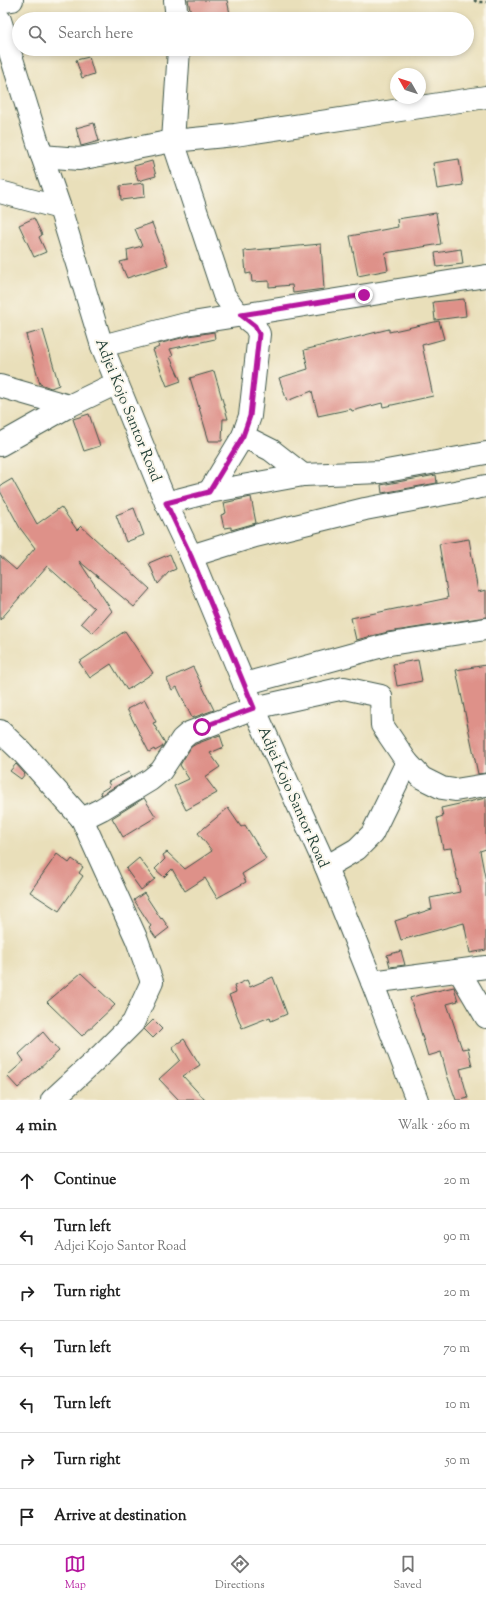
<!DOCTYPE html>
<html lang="en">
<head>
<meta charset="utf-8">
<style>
  body { margin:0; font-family:"Sorts Mill Goudy",serif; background:#f6f6f6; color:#222 }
  .compass { position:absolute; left:390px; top:68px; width:36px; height:36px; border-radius:50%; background:#fff; box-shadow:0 2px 6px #0003; rotate:309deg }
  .stop { position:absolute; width:12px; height:12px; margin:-9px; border:3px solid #b5179e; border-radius:50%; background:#fff }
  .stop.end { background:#b5179e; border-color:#fff; box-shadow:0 1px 4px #0008 }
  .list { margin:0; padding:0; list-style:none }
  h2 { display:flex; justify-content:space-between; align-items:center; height:52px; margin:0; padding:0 16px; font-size:17px }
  h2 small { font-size:13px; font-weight:400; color:#767676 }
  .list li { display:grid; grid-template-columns:26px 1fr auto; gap:12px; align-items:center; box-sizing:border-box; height:56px; padding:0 16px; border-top:1px solid #e0e0e0 }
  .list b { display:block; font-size:15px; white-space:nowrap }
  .list p { margin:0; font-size:13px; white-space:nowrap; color:#767676 }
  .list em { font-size:13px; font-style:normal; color:#767676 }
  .icon { flex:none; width:22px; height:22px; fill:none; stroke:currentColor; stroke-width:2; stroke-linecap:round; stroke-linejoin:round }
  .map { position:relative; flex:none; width:486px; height:1100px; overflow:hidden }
  .search { position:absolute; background:#fff; box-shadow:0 2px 6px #0003; left:12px; right:12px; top:12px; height:44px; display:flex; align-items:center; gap:10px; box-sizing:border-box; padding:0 14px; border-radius:22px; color:#767676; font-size:15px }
  .sheet { height:444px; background:#fff }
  nav { display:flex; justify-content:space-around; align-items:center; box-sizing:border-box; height:56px; border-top:1px solid #e0e0e0; background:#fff; font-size:11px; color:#767676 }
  nav a { display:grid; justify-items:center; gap:2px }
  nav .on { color:#b5179e }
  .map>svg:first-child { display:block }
  .building { fill:#de9189 }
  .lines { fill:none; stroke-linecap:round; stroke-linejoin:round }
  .minor-casing { stroke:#3d5548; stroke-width:24 }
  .path { stroke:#3d5548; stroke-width:2.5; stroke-dasharray:3 3; stroke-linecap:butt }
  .minor { stroke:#fff; stroke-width:22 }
  .route { stroke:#b5179e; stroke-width:5 }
  .labels { text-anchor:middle; stroke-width:4; stroke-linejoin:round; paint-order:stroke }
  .street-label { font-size:15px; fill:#1f3d34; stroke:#fbf7ec }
</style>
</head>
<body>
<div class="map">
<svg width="486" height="1100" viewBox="0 0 486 1100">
  <rect width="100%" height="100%" fill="#fbf7ec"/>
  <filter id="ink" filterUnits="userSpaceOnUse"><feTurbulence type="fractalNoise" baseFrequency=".025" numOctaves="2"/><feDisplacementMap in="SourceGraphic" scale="8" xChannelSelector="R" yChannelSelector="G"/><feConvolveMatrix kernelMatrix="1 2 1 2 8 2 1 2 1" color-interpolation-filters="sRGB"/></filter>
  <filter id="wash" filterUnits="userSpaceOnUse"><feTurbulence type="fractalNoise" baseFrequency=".012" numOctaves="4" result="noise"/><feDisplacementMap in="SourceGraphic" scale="16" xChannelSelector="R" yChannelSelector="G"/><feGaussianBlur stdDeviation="0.9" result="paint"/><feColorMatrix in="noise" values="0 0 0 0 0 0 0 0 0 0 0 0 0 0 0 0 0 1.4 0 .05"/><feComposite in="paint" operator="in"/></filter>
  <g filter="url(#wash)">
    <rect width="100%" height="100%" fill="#e9dfba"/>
    <g id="blocks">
      <g class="building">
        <polygon points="188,0 227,0 230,14 205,19 192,19"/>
        <polygon points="89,57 94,74 82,78 76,60"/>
        <polygon points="94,123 99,141 81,146 76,128"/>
        <polygon points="459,159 463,185 437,189 433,163"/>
        <polygon points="152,161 156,176 138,181 134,166"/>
        <polygon points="144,183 145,197 121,200 120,186"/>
        <polygon points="436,213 441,244 385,253 388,270 358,276 350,236 398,227 397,219"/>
        <polygon points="34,218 42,235 39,237 46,252 34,257 19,225"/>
        <polygon points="152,223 168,265 127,278 120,262 128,260 127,250 142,246 135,229"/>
        <polygon points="321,244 324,289 293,293 292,285 269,287 269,281 252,282 251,273 246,274 244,251"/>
        <polygon points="461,249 463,264 437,267 435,253"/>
        <polygon points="464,299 466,316 435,320 433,302"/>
        <polygon points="439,321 444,339 422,345 433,396 383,407 382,403 352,411 351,409 318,416 312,391 287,401 279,378 308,369 304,350 389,329 389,332"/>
        <polygon points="43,330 59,385 51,388 40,384 26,335"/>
        <polygon points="214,332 215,339 170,349 173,356 170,357 181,381 167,386 153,350 159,347 158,344 189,336"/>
        <polygon points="214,371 228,419 223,419 222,441 209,441 190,378"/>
        <polygon points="89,414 100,446 84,451 73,419"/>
        <polygon points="436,475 437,483 382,493 381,485"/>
        <polygon points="12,479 37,524 61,507 77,530 81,526 150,589 134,607 79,561 112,611 93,633 81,623 94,608 47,566 0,620 0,556 16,570 35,548 20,528 0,491 0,486"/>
        <polygon points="251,497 256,523 231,530 231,527 224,528 221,515 226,513 224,503"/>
        <polygon points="134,508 144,535 126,542 116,515"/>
        <polygon points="469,539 478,592 486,590 486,617 388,632 356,640 351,618 448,598 439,544"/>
        <polygon points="170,554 176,569 169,572 158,584 149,563"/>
        <polygon points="125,631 153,673 127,690 111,664 90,678 79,662"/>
        <polygon points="418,660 422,681 397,686 393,664"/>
        <polygon points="486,665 486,773 478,774 456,670"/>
        <polygon points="193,667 214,710 192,718 177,687 172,690 167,679"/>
        <polygon points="145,700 156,722 153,723 165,743 162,747 155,751 154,749 149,752 127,709"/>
        <polygon points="220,735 224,747 210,753 220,767 205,777 217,793 186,810 174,786 189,779 180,765 191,747 196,744"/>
        <polygon points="16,764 25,774 21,779 10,771"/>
        <polygon points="129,772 131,777 101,795 100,792 110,786 108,782"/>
        <polygon points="144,798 156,817 123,837 112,818"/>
        <polygon points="486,798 486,849 480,851 486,882 486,950 470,953 464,923 401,940 395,921 432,909 430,898 460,892 451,848 443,849 437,818 443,816 441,808"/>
        <polygon points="228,808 241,827 245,825 266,859 242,874 246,882 217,898 205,878 185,891 172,869 164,877 155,869 165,859 163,855 167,852 185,869 212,851 198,833"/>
        <polygon points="57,854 69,863 72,859 83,867 79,873 83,876 59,911 30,892"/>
        <polygon points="139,858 155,879 141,890 126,869"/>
        <polygon points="144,893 161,919 162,918 169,928 156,938 149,928 151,926 134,900"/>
        <polygon points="401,951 405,965 390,967 387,955"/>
        <polygon points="81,973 115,1005 82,1036 47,1002"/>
        <polygon points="273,977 287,1014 271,1021 270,1017 242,1028 229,995 236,992 234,986 247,980 250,987"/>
        <polygon points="454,987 458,1001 447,1004 462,1049 468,1048 472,1066 460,1069 468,1098 461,1100 456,1100 447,1075 441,1052 428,1056 418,1022 410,998 419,995"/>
        <polygon points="153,1020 162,1029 153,1038 144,1029"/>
        <polygon points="43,1032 59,1051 18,1088 7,1076 24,1061 19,1054"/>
        <polygon points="184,1039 200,1065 183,1076 205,1100 179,1100 159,1079 180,1060 172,1047"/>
      </g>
    </g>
  </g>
  <g filter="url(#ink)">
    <use href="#blocks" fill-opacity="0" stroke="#3d5548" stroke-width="1"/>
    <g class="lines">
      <g class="minor-casing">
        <g id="minor">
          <polyline points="175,0 177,19"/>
          <polyline points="0,2 12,0"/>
          <polyline points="0,20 42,156 60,208 102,346 166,503 191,556 254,708 326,867 372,982 417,1100"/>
          <polyline points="179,49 173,141 224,295 235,310 255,326 259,334 250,416 243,436 271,450 303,475"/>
          <polyline points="42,156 79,159 173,141 235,135 486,97"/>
          <polyline points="0,192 60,208"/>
          <polyline points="102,346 186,324 486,276"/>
          <polyline points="0,386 69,406"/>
          <polyline points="0,445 69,406 117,383"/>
          <polyline points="209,492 243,436"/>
          <polyline points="166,503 209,492 303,475 381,472 486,453"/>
          <polyline points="191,556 255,536 365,509 486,486"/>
          <polyline points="244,684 390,644 486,629"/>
          <polyline points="0,731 22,752 82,819 102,809 150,780 161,771 182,739 189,733 254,708 344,688 381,696 382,725 407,762 422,778 442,788 455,790 486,785"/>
          <polyline points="326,867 357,849 372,834 407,762"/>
          <polyline points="459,971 486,1017"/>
          <polyline points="372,982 486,967"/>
          <polyline points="52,1100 102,1054 133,1023 152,982 137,940 82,819"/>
        </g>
      </g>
      <polyline class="path" points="474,0 477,2 486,2"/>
      <use href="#minor" class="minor"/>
    </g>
  </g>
  <g class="lines" filter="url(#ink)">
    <polyline class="route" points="202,727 254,708 191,556 166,503 209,492 243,436 250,416 259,334 255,326 241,315 364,295"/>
  </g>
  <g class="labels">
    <g class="street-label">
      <text transform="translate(129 410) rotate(68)" y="5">Adjei Kojo Santor Road</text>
      <text transform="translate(294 797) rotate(66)" y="5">Adjei Kojo Santor Road</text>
    </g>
  </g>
</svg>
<svg class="compass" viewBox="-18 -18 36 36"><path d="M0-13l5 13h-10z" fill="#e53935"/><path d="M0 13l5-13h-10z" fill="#767676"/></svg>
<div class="stop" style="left:202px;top:727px"></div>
<div class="stop end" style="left:364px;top:295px"></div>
<div class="search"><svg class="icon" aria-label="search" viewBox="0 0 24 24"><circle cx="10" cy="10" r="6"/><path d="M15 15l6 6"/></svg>Search here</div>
</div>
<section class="sheet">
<h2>4 min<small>Walk · 260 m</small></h2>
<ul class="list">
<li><svg class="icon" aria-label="ahead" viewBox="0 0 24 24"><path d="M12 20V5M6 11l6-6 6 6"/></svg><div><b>Continue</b></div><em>20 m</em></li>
<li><svg class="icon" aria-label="left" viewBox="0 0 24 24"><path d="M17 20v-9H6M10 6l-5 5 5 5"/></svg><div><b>Turn left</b><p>Adjei Kojo Santor Road</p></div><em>90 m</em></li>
<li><svg class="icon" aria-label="right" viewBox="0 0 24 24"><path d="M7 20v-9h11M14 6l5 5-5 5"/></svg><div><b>Turn right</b></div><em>20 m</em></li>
<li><svg class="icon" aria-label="left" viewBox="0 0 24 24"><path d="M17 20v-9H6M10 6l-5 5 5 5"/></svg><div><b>Turn left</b></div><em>70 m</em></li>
<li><svg class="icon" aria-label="left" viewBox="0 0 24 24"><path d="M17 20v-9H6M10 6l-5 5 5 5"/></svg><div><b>Turn left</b></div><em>10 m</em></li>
<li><svg class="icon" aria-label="right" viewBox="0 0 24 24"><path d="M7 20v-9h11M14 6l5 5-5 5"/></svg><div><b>Turn right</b></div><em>50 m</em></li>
<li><svg class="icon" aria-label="arrive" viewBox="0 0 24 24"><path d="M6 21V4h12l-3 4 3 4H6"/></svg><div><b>Arrive at destination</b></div></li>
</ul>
</section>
<nav>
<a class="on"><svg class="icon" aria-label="map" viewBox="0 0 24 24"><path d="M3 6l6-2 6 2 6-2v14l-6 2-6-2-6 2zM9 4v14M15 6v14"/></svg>Map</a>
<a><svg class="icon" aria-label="directions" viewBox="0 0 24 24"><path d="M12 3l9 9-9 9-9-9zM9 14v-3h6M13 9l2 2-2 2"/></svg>Directions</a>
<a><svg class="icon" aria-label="saved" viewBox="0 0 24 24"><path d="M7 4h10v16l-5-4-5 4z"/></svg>Saved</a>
</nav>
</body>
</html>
